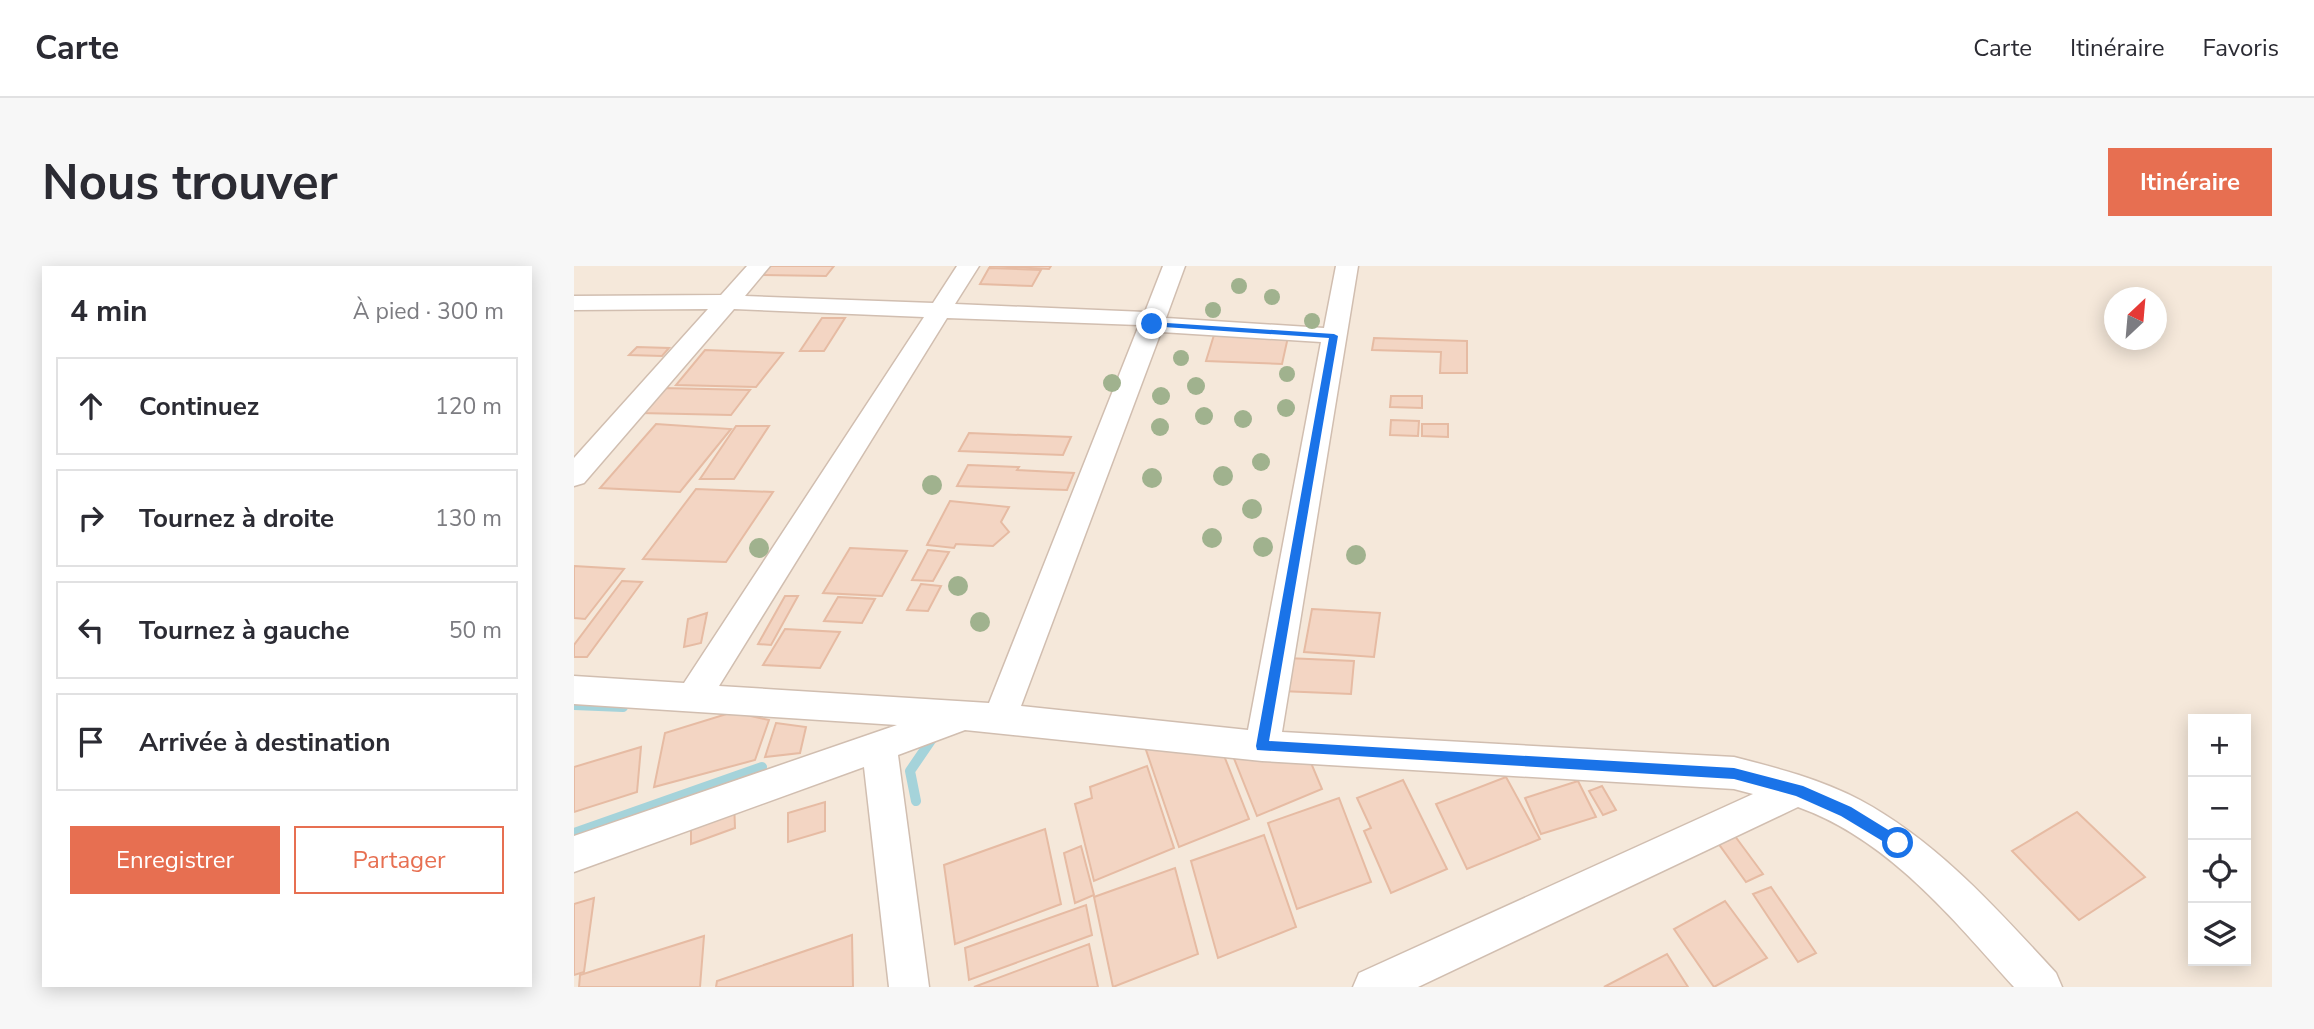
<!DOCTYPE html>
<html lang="fr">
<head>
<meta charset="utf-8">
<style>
  body { margin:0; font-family:"Nunito Sans",sans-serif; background:#f7f7f7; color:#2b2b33 }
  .controls { position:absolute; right:21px; bottom:21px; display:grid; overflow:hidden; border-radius:0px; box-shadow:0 4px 18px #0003 }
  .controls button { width:63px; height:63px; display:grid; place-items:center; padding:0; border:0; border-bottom:2px solid #e1e1e2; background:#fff; color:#2b2b33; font:35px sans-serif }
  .compass { position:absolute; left:1530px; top:21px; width:63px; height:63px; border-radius:50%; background:#fff; box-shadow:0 4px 18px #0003; rotate:26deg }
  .stop { position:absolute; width:21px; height:21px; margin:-16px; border:5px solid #1a73e8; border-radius:50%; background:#fff }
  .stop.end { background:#1a73e8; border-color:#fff; box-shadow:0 2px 7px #0008 }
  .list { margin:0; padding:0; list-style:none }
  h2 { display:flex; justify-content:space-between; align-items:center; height:91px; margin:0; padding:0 28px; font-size:30px }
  h2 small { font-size:23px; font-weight:400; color:#7c7c81 }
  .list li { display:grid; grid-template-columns:46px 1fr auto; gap:21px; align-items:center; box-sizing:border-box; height:98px; margin:0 14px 14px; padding:0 14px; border:2px solid #e1e1e2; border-radius:0px }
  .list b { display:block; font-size:26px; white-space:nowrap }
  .list em { font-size:23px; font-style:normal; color:#7c7c81 }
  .actions { display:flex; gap:14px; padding:21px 28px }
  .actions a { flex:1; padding:16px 0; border:2px solid #e76f51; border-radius:0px; text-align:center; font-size:24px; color:#e76f51 }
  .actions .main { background:#e76f51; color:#fff }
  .icon { flex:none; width:38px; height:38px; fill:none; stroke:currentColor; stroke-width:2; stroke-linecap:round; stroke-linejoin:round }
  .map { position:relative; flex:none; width:1698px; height:721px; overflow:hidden; border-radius:0px }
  header { display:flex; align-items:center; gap:42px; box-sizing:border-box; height:98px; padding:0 35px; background:#fff; border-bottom:2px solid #e1e1e2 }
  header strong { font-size:33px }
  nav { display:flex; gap:38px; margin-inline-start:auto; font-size:24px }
  .intro { display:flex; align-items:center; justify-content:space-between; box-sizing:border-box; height:168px; padding:0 42px }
  h1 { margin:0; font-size:49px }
  .button { padding:18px 32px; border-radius:0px; background:#e76f51; color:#fff; font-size:24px; font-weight:700 }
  main { display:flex; gap:42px; padding:0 42px }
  aside { flex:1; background:#fff; border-radius:0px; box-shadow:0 4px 18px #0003 }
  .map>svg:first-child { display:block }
  .residential { fill:#f5e8da; fill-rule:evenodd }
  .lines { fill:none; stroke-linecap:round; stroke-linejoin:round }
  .stream { stroke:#a5d3da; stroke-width:10 }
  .building { fill:#f3d5c3; stroke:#e6bba3; stroke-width:2 }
  .street-casing { stroke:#d1beb0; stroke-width:3 }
  .street { fill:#fff; fill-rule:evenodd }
  .tree { fill:#a0b28e }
  .route { fill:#1a73e8 }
</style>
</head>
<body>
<header>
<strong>Carte</strong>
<nav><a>Carte</a><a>Itinéraire</a><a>Favoris</a></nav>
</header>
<div class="intro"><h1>Nous trouver</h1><a class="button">Itinéraire</a></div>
<main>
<aside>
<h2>4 min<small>À pied · 300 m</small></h2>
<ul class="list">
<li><svg class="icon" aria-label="ahead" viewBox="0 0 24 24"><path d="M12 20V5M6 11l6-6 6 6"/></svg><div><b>Continuez</b></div><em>120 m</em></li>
<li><svg class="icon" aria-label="right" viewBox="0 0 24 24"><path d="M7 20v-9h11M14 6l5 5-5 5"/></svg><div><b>Tournez à droite</b></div><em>130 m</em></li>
<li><svg class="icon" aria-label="left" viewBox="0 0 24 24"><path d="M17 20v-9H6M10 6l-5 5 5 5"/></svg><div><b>Tournez à gauche</b></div><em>50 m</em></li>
<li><svg class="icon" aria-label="arrive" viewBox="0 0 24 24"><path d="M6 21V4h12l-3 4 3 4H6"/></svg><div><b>Arrivée à destination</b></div></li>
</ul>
<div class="actions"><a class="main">Enregistrer</a><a>Partager</a></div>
</aside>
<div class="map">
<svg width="1698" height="721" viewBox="0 0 1698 721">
  <rect width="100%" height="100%" fill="#fdf6ec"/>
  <path class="residential" d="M0,0h1698v721h-1698zM1540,32h42v42h-42zM1619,453h53v242h-53z"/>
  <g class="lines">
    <g class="stream">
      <polyline points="0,439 49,441"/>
      <polyline points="342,535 336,505 362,467"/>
      <polyline points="0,567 188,501"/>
    </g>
  </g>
  <g class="building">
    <polygon points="191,0 260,0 252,10 184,9"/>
    <polygon points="415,0 477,0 475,3"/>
    <polygon points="415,2 467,4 458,20 406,18"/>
    <polygon points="248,52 271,52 250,85 226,85"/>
    <polygon points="640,69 714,71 708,98 632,95"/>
    <polygon points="800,72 893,75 893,107 866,107 867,86 798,84"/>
    <polygon points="63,81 95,82 88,90 55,89"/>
    <polygon points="131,84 209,87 182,121 102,119"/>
    <polygon points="88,122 176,124 157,149 67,147"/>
    <polygon points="817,130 848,130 848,142 816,141"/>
    <polygon points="817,154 845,155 844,170 816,169"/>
    <polygon points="82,158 157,163 106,226 26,222"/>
    <polygon points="848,158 874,158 874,171 848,170"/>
    <polygon points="162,160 195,160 160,213 126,213"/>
    <polygon points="395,167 497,171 489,189 385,185"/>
    <polygon points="394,199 445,201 443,204 500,207 493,224 383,220"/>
    <polygon points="122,223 199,226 152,296 69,293"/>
    <polygon points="376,235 435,241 427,256 435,266 419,280 382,278 380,282 353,279"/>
    <polygon points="276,282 333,285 308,330 249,327"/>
    <polygon points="354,284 375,286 359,315 338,314"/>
    <polygon points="0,300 50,303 11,353 0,352"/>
    <polygon points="48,315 68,316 13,391 0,391 0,379"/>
    <polygon points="347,318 367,320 354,345 333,344"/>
    <polygon points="211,330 224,330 197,379 184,378"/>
    <polygon points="264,331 301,333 288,357 250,355"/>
    <polygon points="738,343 806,347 800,391 730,386"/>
    <polygon points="133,347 127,377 110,381 114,353"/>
    <polygon points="211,363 266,366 246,402 189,399"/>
    <polygon points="712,392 780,395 777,428 707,425"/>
    <polygon points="159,446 195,454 181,494 80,521 91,467"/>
    <polygon points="202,457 232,461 226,487 191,491"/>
    <polygon points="67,481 63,526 0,546 0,501"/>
    <polygon points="571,481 647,482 675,553 605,581"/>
    <polygon points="657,485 732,485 748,523 683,550"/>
    <polygon points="573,500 600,582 520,615 501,538 518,532 516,521"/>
    <polygon points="932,511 966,573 893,603 862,538"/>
    <polygon points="829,514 873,603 817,627 790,565 797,562 783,532"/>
    <polygon points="1004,515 1022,551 967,568 951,532"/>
    <polygon points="1028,520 1042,544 1029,549 1015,525"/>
    <polygon points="765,532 797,616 723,643 694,557"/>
    <polygon points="160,535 161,562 117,578 117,550"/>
    <polygon points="251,536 251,565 214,576 214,547"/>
    <polygon points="1503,546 1571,611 1505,654 1438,585"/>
    <polygon points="1155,562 1189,608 1172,616 1139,570"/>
    <polygon points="471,563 487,638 381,678 370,599"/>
    <polygon points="690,569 722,661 644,692 617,595"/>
    <polygon points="507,580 520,629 501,637 490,587"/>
    <polygon points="601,602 624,688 539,721 520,631"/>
    <polygon points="1197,621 1242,687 1224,696 1179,628"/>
    <polygon points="20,632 10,706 0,709 0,638"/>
    <polygon points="1151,635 1193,692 1140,721 1100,663"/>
    <polygon points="512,639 518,669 395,714 391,682"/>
    <polygon points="278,669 279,721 142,721 143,715"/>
    <polygon points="130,670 126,721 5,721 6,709"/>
    <polygon points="515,678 524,721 400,721"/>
    <polygon points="1093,688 1114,721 1030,721"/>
  </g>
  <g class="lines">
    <g class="street-casing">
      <path id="street" d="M173,0h23l-25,30 188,7 24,-37h22l-24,38 190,8 18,-46h22l-19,52 158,10 12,-62h22l-76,466 452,25c43,11 86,22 126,43 78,42 137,109 196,173l6,14h-48c-62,-69 -126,-148 -216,-180l-380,180h-65l6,-14 394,-179 -19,-5 -472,-28 -297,-31 -67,25 31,232h-40l-25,-220 -290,105v-36l323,-111 -323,-21v-28l110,7 240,-366 -190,-8 -150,174 -10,3v-28l134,-149 -134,1v-14l147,-1zM373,52l192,7 -150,378 -270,-17zM587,66l160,10 -73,388 -227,-24z"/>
    </g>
    <use href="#street" class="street"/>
  </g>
  <g class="tree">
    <circle cx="665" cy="20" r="8"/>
    <circle cx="698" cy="31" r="8"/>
    <circle cx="639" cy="44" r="8"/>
    <circle cx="738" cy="55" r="8"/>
    <circle cx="607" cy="92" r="8"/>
    <circle cx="713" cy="108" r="8"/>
    <circle cx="538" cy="117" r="9"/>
    <circle cx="622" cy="120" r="9"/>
    <circle cx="587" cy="130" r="9"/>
    <circle cx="712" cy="142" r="9"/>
    <circle cx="630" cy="150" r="9"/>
    <circle cx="669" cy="153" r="9"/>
    <circle cx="586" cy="161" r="9"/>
    <circle cx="687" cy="196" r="9"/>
    <circle cx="649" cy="210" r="10"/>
    <circle cx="578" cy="212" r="10"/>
    <circle cx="358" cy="219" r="10"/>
    <circle cx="678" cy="243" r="10"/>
    <circle cx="638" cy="272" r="10"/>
    <circle cx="689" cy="281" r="10"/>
    <circle cx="185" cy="282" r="10"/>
    <circle cx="782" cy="289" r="10"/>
    <circle cx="384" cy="320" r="10"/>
    <circle cx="406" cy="356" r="10"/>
  </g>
  <polygon class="route" points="578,56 760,68 764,70 695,475 1160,502 1229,520 1277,541 1329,573 1329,582 1320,582 1267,550 1222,530 1160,513 683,484 682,480 755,72 575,60"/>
</svg>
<div class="controls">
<button>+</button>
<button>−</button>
<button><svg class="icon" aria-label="locate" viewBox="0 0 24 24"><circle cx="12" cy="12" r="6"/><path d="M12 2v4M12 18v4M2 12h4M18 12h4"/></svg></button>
<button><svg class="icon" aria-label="layers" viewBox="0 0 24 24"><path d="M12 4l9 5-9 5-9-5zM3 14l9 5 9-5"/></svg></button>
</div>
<svg class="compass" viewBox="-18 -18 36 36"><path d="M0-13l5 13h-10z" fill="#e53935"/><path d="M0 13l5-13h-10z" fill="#7c7c81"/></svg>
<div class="stop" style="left:1324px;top:577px"></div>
<div class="stop end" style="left:578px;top:58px"></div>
</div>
</main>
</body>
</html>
